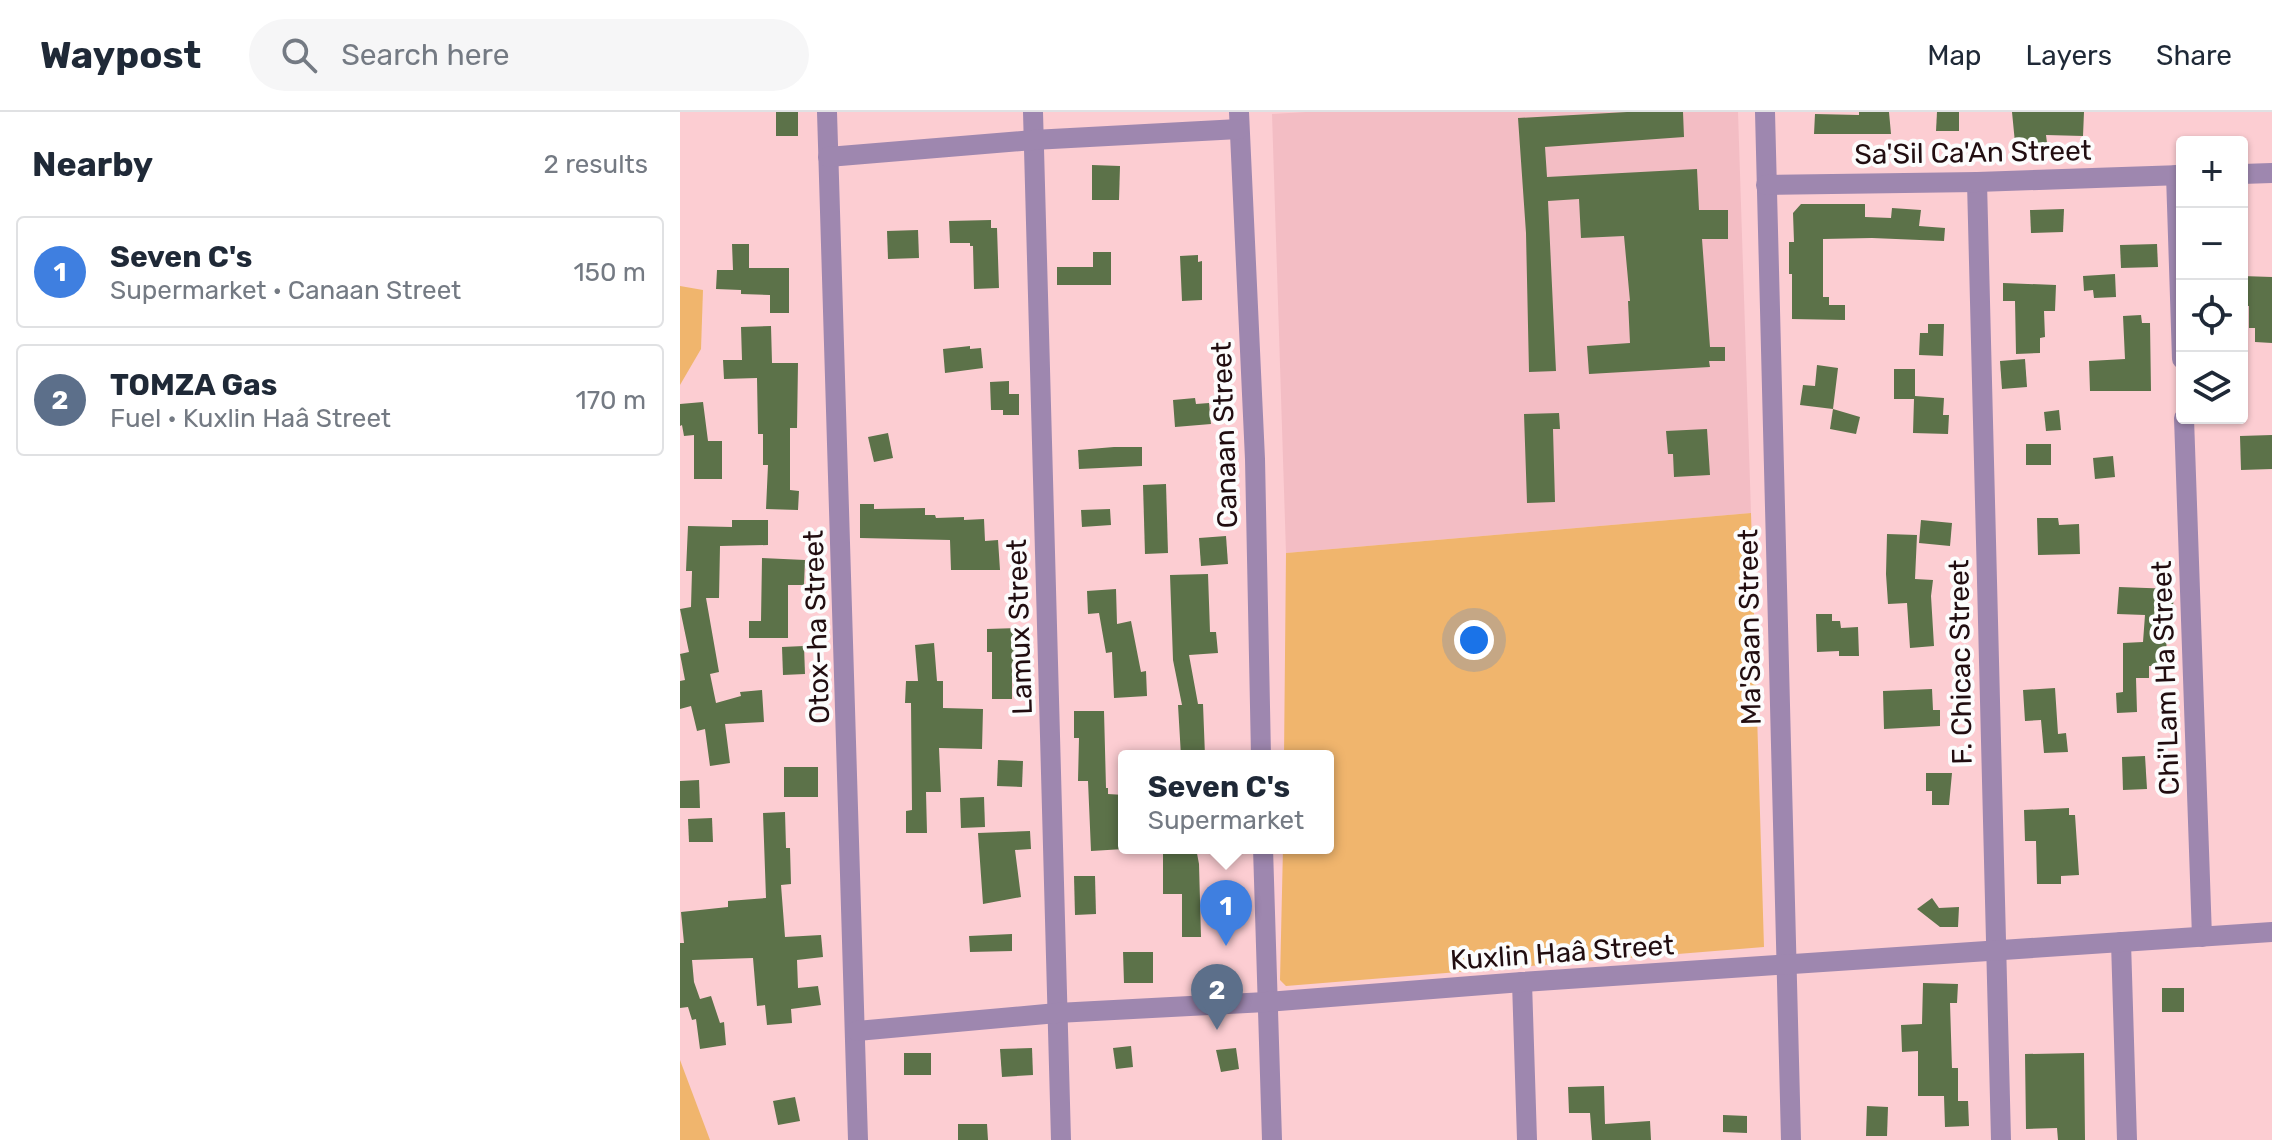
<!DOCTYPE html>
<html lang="en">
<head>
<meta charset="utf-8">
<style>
  body { margin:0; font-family:Rubik,sans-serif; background:#f6f6f7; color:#1f2937 }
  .controls { position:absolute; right:24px; top:24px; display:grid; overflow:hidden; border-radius:8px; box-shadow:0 2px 6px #0004 }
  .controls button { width:72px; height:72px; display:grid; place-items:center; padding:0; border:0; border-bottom:2px solid #e0e1e3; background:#fff; color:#1f2937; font:40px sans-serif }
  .you { position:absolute; left:794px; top:528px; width:28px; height:28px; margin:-20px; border:6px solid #fff; border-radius:50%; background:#1a73e8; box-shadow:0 0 0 12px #1a73e833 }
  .badge { display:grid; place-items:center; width:52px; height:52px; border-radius:50%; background:#176562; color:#fff; font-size:26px; font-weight:700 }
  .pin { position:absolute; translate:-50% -66px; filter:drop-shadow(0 2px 4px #0008) }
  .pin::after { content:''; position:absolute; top:42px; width:28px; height:24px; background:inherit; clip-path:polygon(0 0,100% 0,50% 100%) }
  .popup { position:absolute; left:438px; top:638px; width:216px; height:104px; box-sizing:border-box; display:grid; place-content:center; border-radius:8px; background:#fff; filter:drop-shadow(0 2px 6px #0005); font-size:26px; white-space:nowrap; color:#747a83 }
  .popup b { font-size:30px; color:#1f2937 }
  .popup::after { content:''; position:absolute; left:50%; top:100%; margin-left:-16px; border:16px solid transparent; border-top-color:#fff }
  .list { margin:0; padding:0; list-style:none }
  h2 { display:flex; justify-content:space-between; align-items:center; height:104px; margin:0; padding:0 32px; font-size:34px }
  h2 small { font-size:26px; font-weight:400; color:#747a83 }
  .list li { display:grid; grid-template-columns:52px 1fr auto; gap:24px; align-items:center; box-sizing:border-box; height:112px; margin:0 16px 16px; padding:0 16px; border:2px solid #e0e1e3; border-radius:8px }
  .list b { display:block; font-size:30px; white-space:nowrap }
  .list p { margin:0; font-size:26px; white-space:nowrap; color:#747a83 }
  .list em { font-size:26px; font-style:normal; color:#747a83 }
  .icon { flex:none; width:44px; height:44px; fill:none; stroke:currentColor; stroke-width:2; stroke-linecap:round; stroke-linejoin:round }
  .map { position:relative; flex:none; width:1592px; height:1028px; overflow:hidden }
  header { display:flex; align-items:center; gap:48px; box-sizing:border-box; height:112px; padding:0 40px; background:#fff; border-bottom:2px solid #e0e1e3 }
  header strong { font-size:38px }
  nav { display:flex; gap:44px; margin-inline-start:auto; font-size:28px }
  .search { width:560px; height:72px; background:#f6f6f7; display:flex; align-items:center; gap:20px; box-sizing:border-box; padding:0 28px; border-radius:44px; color:#747a83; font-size:30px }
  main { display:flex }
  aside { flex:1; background:#fff }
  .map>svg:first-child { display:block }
  .built { fill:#f3bdc4 }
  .green { fill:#f0b56d }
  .building { fill:#5c7249 }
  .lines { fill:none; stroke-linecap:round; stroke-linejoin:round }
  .minor { stroke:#9e87af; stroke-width:20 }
  .labels { text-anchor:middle; stroke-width:8; stroke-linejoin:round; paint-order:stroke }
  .street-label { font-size:28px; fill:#210d10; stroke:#fcfcfc }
</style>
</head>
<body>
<header>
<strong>Waypost</strong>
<div class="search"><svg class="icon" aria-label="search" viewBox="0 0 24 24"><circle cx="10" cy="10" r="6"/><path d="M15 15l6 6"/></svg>Search here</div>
<nav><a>Map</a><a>Layers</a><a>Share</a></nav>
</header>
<main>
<aside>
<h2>Nearby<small>2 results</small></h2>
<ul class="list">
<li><span class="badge" style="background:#3f7fe0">1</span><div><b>Seven C's</b><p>Supermarket · Canaan Street</p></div><em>150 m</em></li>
<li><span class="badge" style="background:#5c6f8a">2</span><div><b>TOMZA Gas</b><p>Fuel · Kuxlin Haâ Street</p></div><em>170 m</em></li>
</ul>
</aside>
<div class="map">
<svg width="1592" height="1028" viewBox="0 0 1592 1028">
  <rect width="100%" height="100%" fill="#fccdd2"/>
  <polygon class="built" points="626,0 1058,0 1071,401 606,441 592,2"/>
  <g class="green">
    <polygon points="0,174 23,178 21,237 0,273"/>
    <polygon points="1071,401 1084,835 606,874 600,868 603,736 648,736 648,644 604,644 606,441"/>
    <polygon points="0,948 30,1028 0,1028"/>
  </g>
  <g class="building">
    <rect x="96" y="0" width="22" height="24"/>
    <polygon points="947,0 1003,0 1004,25 865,35 867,65 1017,57 1019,98 1048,98 1048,127 1022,127 1030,235 1045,235 1045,249 1029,249 1030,255 909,262 907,234 950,231 948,189 950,189 944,124 901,126 899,87 868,89 876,259 849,260 846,121 838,6"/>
    <polygon points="1179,0 1209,0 1211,22 1134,22 1135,2 1179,3"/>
    <polygon points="1257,0 1279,0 1279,19 1256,19"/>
    <polygon points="1332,0 1404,0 1403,24 1366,23 1368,39 1336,41"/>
    <polygon points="412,53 440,54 439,88 412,88"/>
    <polygon points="1121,92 1185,92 1185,105 1211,106 1212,96 1241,98 1239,114 1265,116 1264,129 1192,126 1143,127 1143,185 1149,185 1149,193 1165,193 1165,208 1112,207 1112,162 1109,162 1109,130 1114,130 1113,101"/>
    <polygon points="1384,97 1383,120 1351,121 1350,98"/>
    <polygon points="311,108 311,116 317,116 319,176 294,177 293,134 290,134 290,131 270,131 269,109"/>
    <polygon points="238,118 239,146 208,147 207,119"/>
    <polygon points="52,132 69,132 69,156 109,156 109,201 90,201 90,183 61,182 61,178 36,177 37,158 53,158"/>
    <polygon points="1477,132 1478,155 1441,156 1440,133"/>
    <polygon points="413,140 431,140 431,173 377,173 377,155 413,155"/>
    <polygon points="518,143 518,150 522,149 522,188 502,189 500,144"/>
    <polygon points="1435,162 1436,185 1414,186 1413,178 1404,179 1403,164"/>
    <polygon points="1562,164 1592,165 1592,231 1575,230 1575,216 1569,216 1569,194 1562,194"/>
    <polygon points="1323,171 1376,173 1375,199 1364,199 1365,225 1360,226 1360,241 1336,242 1335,189 1323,189"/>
    <polygon points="1461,203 1462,211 1470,211 1471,279 1410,279 1409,249 1445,247 1443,204"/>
    <polygon points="1248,212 1264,212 1263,244 1239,243 1240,221 1248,221"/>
    <polygon points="91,214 92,251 118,251 117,316 110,316 110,378 119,379 118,398 86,397 88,353 83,353 83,322 78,322 77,266 44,267 43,248 62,248 61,215"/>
    <polygon points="290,234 290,237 301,236 303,256 265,261 263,237"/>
    <polygon points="1345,247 1347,275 1322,277 1320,249"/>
    <polygon points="1137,253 1158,256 1153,297 1120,293 1123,273 1135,274"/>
    <polygon points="1214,257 1235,257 1235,284 1264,286 1263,303 1269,303 1268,322 1233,321 1234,287 1214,287"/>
    <polygon points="329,269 329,282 339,282 339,303 323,303 323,298 311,298 310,270"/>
    <polygon points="515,286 516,292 529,291 531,312 495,315 493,288"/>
    <polygon points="23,290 28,329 42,329 42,367 14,367 14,323 4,324 2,313 0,314 0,292"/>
    <polygon points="1153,297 1180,305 1176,322 1150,317"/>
    <polygon points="1379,298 1381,318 1366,319 1364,300"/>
    <polygon points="879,301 880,317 873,317 875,390 847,391 844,302"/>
    <polygon points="1027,317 1030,363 994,365 993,342 988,342 986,319"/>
    <polygon points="208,321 213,346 194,350 188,325"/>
    <polygon points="1592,323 1592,357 1561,358 1560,324"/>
    <rect x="1346" y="332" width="25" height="21"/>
    <polygon points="434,335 462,335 462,354 399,357 398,338"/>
    <polygon points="1433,344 1435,365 1415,367 1413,346"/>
    <polygon points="486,372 488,441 465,442 463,373"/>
    <polygon points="180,392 194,392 194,397 245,396 245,403 255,403 256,406 284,405 284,408 304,407 305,429 318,428 320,458 271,458 270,428 180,426"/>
    <polygon points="430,397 431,413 402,415 401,398"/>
    <polygon points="1357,406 1378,406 1379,413 1399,412 1400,442 1358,443"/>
    <polygon points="52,408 88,408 88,433 40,434 39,486 26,486 39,560 30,562 36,591 61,584 60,580 82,578 84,610 45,612 50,651 30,654 25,617 17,619 11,594 0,597 0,569 5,568 0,542 9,540 0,497 11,495 12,459 6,459 8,414 52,415"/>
    <polygon points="1241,408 1272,411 1270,434 1239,431"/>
    <polygon points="1207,422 1237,423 1235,467 1253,468 1251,484 1254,534 1230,536 1227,491 1208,492 1206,462"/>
    <polygon points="546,424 548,452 521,454 519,426"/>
    <polygon points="82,446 125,448 124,473 108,473 108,526 69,526 69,509 81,509"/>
    <polygon points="528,462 530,520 536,520 538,541 509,543 518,592 523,592 525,644 501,644 498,593 502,593 493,548 490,463"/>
    <polygon points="1439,475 1494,477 1492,515 1486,515 1487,554 1469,554 1469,566 1456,566 1457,600 1437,601 1436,581 1443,580 1443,531 1463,530 1465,503 1437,502"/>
    <polygon points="436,477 437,512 451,509 461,560 466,559 467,584 434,586 432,540 426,541 419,501 408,502 407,479"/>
    <polygon points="1136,502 1152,502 1152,509 1160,509 1161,516 1178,515 1179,544 1159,544 1159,539 1137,540"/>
    <polygon points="341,516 342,552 332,553 332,587 312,587 312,540 307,540 307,517"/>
    <polygon points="254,531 257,569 263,569 263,596 303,597 302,637 259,636 261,680 246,680 247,721 226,721 226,699 232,698 231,591 225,591 226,569 238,569 235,533"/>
    <polygon points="124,534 125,562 103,563 102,535"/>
    <polygon points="1375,576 1378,622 1386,621 1388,640 1364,641 1361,608 1345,609 1343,578"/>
    <polygon points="1252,577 1253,598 1260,598 1260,614 1204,617 1203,579"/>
    <polygon points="394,599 424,599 426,676 428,676 428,682 444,683 444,737 411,739 408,669 398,669 399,626 394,626"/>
    <polygon points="1465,644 1467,677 1443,678 1442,645"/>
    <polygon points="318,648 343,649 342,675 317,674"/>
    <rect x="104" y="655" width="34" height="30"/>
    <polygon points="1246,661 1272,661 1269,693 1252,693 1252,679 1246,679"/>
    <polygon points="19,668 20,696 0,696 0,669"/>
    <polygon points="304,685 305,715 281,716 280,686"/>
    <polygon points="1389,696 1389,703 1395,703 1399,763 1381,764 1381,772 1357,772 1356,729 1345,729 1344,698"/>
    <polygon points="105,700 106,736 110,736 111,772 101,773 105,825 141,823 143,845 117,848 118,876 138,874 141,893 111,897 112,911 87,913 85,893 77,894 73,846 12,848 14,870 20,887 31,884 40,911 44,910 46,933 20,937 16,907 12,908 8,895 0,896 0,831 4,831 1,800 48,795 48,789 86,786 83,701"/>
    <polygon points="32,706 33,730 9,730 8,707"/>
    <polygon points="350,719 351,737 335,738 341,785 303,792 298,721"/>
    <polygon points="483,736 516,736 519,752 521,825 502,825 502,782 483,782"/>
    <polygon points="394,764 415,764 416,802 395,803"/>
    <polygon points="1252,786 1259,796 1279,795 1278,815 1260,815 1237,797"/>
    <polygon points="332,822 332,839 290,840 289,824"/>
    <polygon points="443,840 473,840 473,871 444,871"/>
    <polygon points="1243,871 1278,872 1277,891 1270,891 1272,956 1278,956 1278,989 1288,989 1289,1014 1265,1015 1264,984 1238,984 1238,939 1222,940 1221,913 1242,912"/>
    <rect x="1482" y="876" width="22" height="24"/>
    <polygon points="451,934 453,955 436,957 433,936"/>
    <polygon points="352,936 353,963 322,965 320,937"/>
    <polygon points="556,936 559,957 541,960 536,938"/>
    <rect x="224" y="941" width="27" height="22"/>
    <polygon points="1404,941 1405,1028 1378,1028 1377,1016 1346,1017 1345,942"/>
    <polygon points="924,974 925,1012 970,1009 971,1028 912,1028 910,1001 889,1001 888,975"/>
    <polygon points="115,985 120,1009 98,1013 93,989"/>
    <polygon points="1187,994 1208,995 1207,1024 1186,1024"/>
    <polygon points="1043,1003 1067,1004 1067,1021 1043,1020"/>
    <polygon points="278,1012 307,1012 308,1028 278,1028"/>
  </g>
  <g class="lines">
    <g class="minor">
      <polyline points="147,0 178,1028"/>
      <polyline points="353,0 381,1028"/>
      <polyline points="559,0 575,347 581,644"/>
      <polyline points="1085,0 1111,1028"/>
      <polyline points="148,45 353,28 559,17"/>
      <polyline points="1562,62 1592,61"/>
      <polyline points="1496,63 1502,247"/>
      <polyline points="1297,70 1321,1028"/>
      <polyline points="1086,73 1297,70 1502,63"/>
      <polyline points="1504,306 1522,825"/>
      <polyline points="583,736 592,1028"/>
      <polyline points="1441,830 1447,1028"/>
      <polyline points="842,870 847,1028"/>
      <polyline points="177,919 377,901 586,890 842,870 1592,820"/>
    </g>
  </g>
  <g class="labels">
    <g class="street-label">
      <text transform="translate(1293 40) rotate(-1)" y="10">Sa'Sil Ca'An Street</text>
      <text transform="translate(544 323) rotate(-92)" y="10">Canaan Street</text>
      <text transform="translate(136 515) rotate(-92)" y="10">Otox-ha Street</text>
      <text transform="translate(339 515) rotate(-92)" y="10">Lamux Street</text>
      <text transform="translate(1069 515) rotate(-91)" y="10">Ma'Saan Street</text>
      <text transform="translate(1280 550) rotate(-91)" y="10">F. Chicac Street</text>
      <text transform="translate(1485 566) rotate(-92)" y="10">Chi'Lam Ha Street</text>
      <text transform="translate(882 840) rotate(-4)" y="10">Kuxlin Haâ Street</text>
    </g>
  </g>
</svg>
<div class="controls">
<button>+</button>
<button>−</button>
<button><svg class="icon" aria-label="locate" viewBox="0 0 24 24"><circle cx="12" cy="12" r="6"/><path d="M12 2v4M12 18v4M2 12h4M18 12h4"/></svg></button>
<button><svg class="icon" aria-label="layers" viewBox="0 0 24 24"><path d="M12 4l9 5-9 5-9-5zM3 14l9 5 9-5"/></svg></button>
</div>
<div class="you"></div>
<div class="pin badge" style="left:546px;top:834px;background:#3f7fe0">1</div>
<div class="popup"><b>Seven C's</b>Supermarket</div>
<div class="pin badge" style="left:537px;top:918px;background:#5c6f8a">2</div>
</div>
</main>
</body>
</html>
